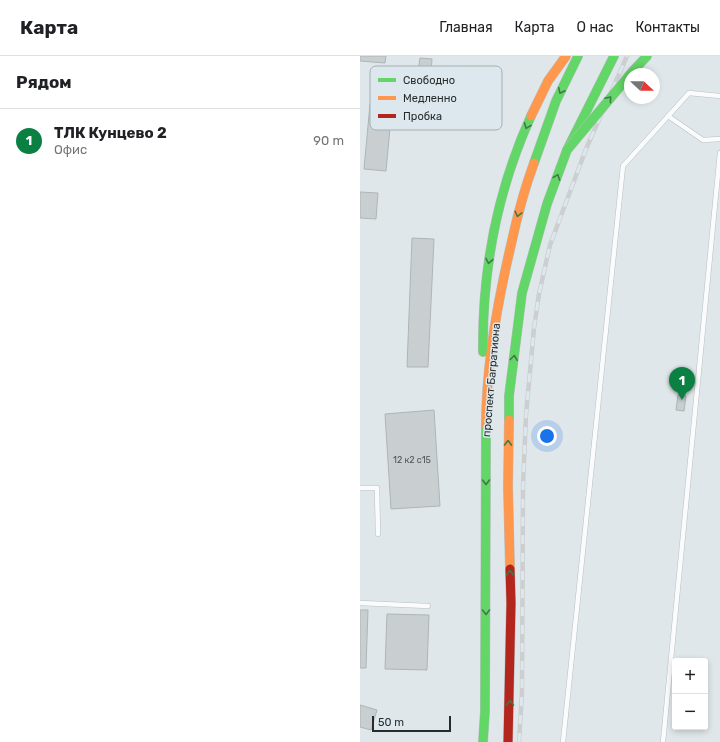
<!DOCTYPE html>
<html lang="ru">
<head>
<meta charset="utf-8">
<style>
  body { margin:0; font-family:Rubik,sans-serif; background:#f6f6f6; color:#202124 }
  .controls { position:absolute; right:12px; bottom:12px; display:grid; overflow:hidden; border-radius:4px; box-shadow:0 2px 6px #0003 }
  .controls button { width:36px; height:36px; display:grid; place-items:center; padding:0; border:0; border-bottom:1px solid #e0e0e0; background:#fff; color:#202124; font:20px sans-serif }
  .compass { position:absolute; left:264px; top:12px; width:36px; height:36px; border-radius:50%; background:#fff; box-shadow:0 2px 6px #0003; rotate:112deg }
  .scale { position:absolute; left:12px; bottom:10px; width:79px; box-sizing:border-box; padding-left:4px; border:2px solid #272b2d; border-top:0; font-size:11px; line-height:14px; white-space:nowrap; color:#272b2d; -webkit-text-stroke:3px #dce8ee; paint-order:stroke }
  .you { position:absolute; left:187px; top:380px; width:14px; height:14px; margin:-10px; border:3px solid #fff; border-radius:50%; background:#1a73e8; box-shadow:0 0 0 6px #1a73e833 }
  .badge { display:grid; place-items:center; width:26px; height:26px; border-radius:50%; background:#0b8043; color:#fff; font-size:13px; font-weight:700 }
  .pin { position:absolute; translate:-50% -33px; filter:drop-shadow(0 1px 2px #0008) }
  .pin::after { content:''; position:absolute; top:21px; width:14px; height:12px; background:inherit; clip-path:polygon(0 0,100% 0,50% 100%) }
  .list { margin:0; padding:0; list-style:none }
  h2 { display:flex; justify-content:space-between; align-items:center; height:52px; margin:0; padding:0 16px; font-size:17px }
  h2 small { font-size:13px; font-weight:400; color:#757577 }
  .list li { display:grid; grid-template-columns:26px 1fr auto; gap:12px; align-items:center; box-sizing:border-box; height:64px; padding:0 16px; border-top:1px solid #e0e0e0 }
  .list b { display:block; font-size:15px; white-space:nowrap }
  .list p { margin:0; font-size:13px; white-space:nowrap; color:#757577 }
  .list em { font-size:13px; font-style:normal; color:#757577 }
  .map { position:relative; flex:none; width:360px; height:686px; overflow:hidden }
  header { display:flex; align-items:center; gap:24px; box-sizing:border-box; height:56px; padding:0 20px; background:#fff; border-bottom:1px solid #e0e0e0 }
  header strong { font-size:19px }
  nav { display:flex; gap:22px; margin-inline-start:auto; font-size:14px }
  main { display:flex }
  aside { flex:1; background:#fff }
  .map>svg:first-child { display:block }
  .building { fill:#c9cfd0; stroke:#afb4b7 }
  .lines { fill:none; stroke-linecap:round; stroke-linejoin:round }
  .lane-casing { stroke:#babfc1; stroke-width:5.5 }
  .fast-casing { stroke:#babfc1; stroke-width:10 }
  .slow-casing { stroke:#babfc1; stroke-width:10 }
  .jam-casing { stroke:#babfc1; stroke-width:10 }
  .lane { stroke:#fafbfc; stroke-width:4.5 }
  .fast { stroke:#63d668; stroke-width:9 }
  .slow { stroke:#ff974d; stroke-width:9 }
  .jam { stroke:#b3261e; stroke-width:9 }
  .rail-casing { stroke:#cccecf; stroke-width:4.5 }
  .rail { stroke:#dce8ee; stroke-width:3; stroke-dasharray:9; stroke-linecap:butt }
  .fast-bridge-casing { stroke:#babfc1; stroke-width:10; stroke-linecap:butt }
  .fast-bridge { stroke:#63d668; stroke-width:9 }
  .oneway { stroke:#427848 }
  .labels { text-anchor:middle; stroke-width:3; stroke-linejoin:round; paint-order:stroke }
  .number-label { font-size:9px; fill:#505556 }
  .street-label { font-size:11px; fill:#272b2d; stroke:#dce8ee }
  .key { fill:#dce8ee; stroke:#a6afb4; stroke-width:1 }
  .key-label { font-size:11px; fill:#272b2d }
</style>
</head>
<body>
<header>
<strong>Карта</strong>
<nav><a>Главная</a><a>Карта</a><a>О нас</a><a>Контакты</a></nav>
</header>
<main>
<aside>
<h2>Рядом<small></small></h2>
<ul class="list">
<li><span class="badge">1</span><div><b>ТЛК Кунцево 2</b><p>Офис</p></div><em>90 m</em></li>
</ul>
</aside>
<div class="map">
<svg width="360" height="686" viewBox="0 0 360 686">
  <rect width="100%" height="100%" fill="#e0e7ea"/>
  <g class="building">
    <polygon points="0,0 26,0 25,7 0,5"/>
    <polygon points="60,2 72,3 71,18 58,16"/>
    <polygon points="10,48 32,50 26,115 4,113"/>
    <polygon points="0,136 18,137 16,163 0,162"/>
    <polygon points="52,182 74,183 68,311 47,311"/>
    <polygon points="318,339 326,340 324,355 316,354"/>
    <polygon points="74,354 80,450 31,453 25,358"/>
    <polygon points="0,554 8,554 6,612 0,612"/>
    <polygon points="27,558 69,559 67,614 25,613"/>
    <polygon points="0,649 17,654 11,674 0,671"/>
  </g>
  <g class="lines">
    <g class="lane-casing">
      <g id="lane">
        <polyline points="308,60 343,84 360,83"/>
        <polyline points="0,432 17,432 18,478"/>
        <polyline points="0,547 68,550"/>
        <polyline points="203,686 263,110 329,37 360,40"/>
        <polyline points="303,686 360,97"/>
      </g>
    </g>
    <g class="fast-casing">
      <g id="fast">
        <polyline points="273,15 287,0"/>
        <polyline points="174,107 196,45 218,0"/>
        <path d="M123,296c-1,-82 14,-161 48,-236"/>
        <polyline points="149,364 149,340 162,237 187,148 207,94 254,0"/>
        <polyline points="123,686 125,655 126,369"/>
      </g>
    </g>
    <g class="slow-casing">
      <g id="slow">
        <polyline points="171,60 188,25 206,0"/>
        <polyline points="149,364 148,430 150,513"/>
        <path d="M126,369c0,-61 11,-121 25,-180 6,-28 13,-55 23,-82"/>
      </g>
    </g>
    <g class="jam-casing">
      <polyline id="jam" points="148,686 151,547 150,513"/>
    </g>
    <use href="#lane" class="lane"/>
    <use href="#fast" class="fast"/>
    <use href="#slow" class="slow"/>
    <use href="#jam" class="jam"/>
    <g class="rail-casing">
      <polyline id="rail" points="159,686 162,636 163,430 166,359 174,272 179,238 190,189 226,93 267,0"/>
    </g>
    <use href="#rail" class="rail"/>
    <g class="fast-bridge-casing">
      <polyline id="fast-bridge" points="207,94 273,15"/>
    </g>
    <use href="#fast-bridge" class="fast-bridge"/>
  </g>
  <defs><path id="oneway-chevron" d="M-2-3.5L2.5 0L-2 3.5" fill="none" stroke-width="1.6" stroke-linecap="round" stroke-linejoin="round"/></defs>
  <g class="oneway">
    <use href="#oneway-chevron" transform="translate(201 35) rotate(116)"/>
    <use href="#oneway-chevron" transform="translate(249 43) rotate(-50)"/>
    <use href="#oneway-chevron" transform="translate(167 70) rotate(112)"/>
    <use href="#oneway-chevron" transform="translate(197 121) rotate(-70)"/>
    <use href="#oneway-chevron" transform="translate(158 158) rotate(104)"/>
    <use href="#oneway-chevron" transform="translate(129 205) rotate(100)"/>
    <use href="#oneway-chevron" transform="translate(154 302) rotate(-83)"/>
    <use href="#oneway-chevron" transform="translate(148 387) rotate(-89)"/>
    <use href="#oneway-chevron" transform="translate(126 426) rotate(90)"/>
    <use href="#oneway-chevron" transform="translate(150 517) rotate(-92)"/>
    <use href="#oneway-chevron" transform="translate(126 556) rotate(90)"/>
    <use href="#oneway-chevron" transform="translate(150 647) rotate(-89)"/>
  </g>
  <g class="labels">
    <g class="number-label">
      <text x="52" y="407">12 к2 с15</text>
    </g>
    <g class="street-label">
      <text transform="translate(131 324) rotate(-85)" y="4">проспект Багратиона</text>
    </g>
  </g>
  <rect x="10" y="10" width="132" height="64" rx="6" class="key"/>
  <rect x="18" y="22" width="18" height="4" fill="#63d668"/>
  <rect x="18" y="40" width="18" height="4" fill="#ff974d"/>
  <rect x="18" y="58" width="18" height="4" fill="#b3261e"/>
  <g class="key-label">
    <text x="43" y="28">Свободно</text>
    <text x="43" y="46">Медленно</text>
    <text x="43" y="64">Пробка</text>
  </g>
</svg>
<div class="controls">
<button>+</button>
<button>−</button>
</div>
<svg class="compass" viewBox="-18 -18 36 36"><path d="M0-13l5 13h-10z" fill="#e53935"/><path d="M0 13l5-13h-10z" fill="#757577"/></svg>
<div class="scale">50 m</div>
<div class="you"></div>
<div class="pin badge" style="left:322px;top:344px">1</div>
</div>
</main>
</body>
</html>
